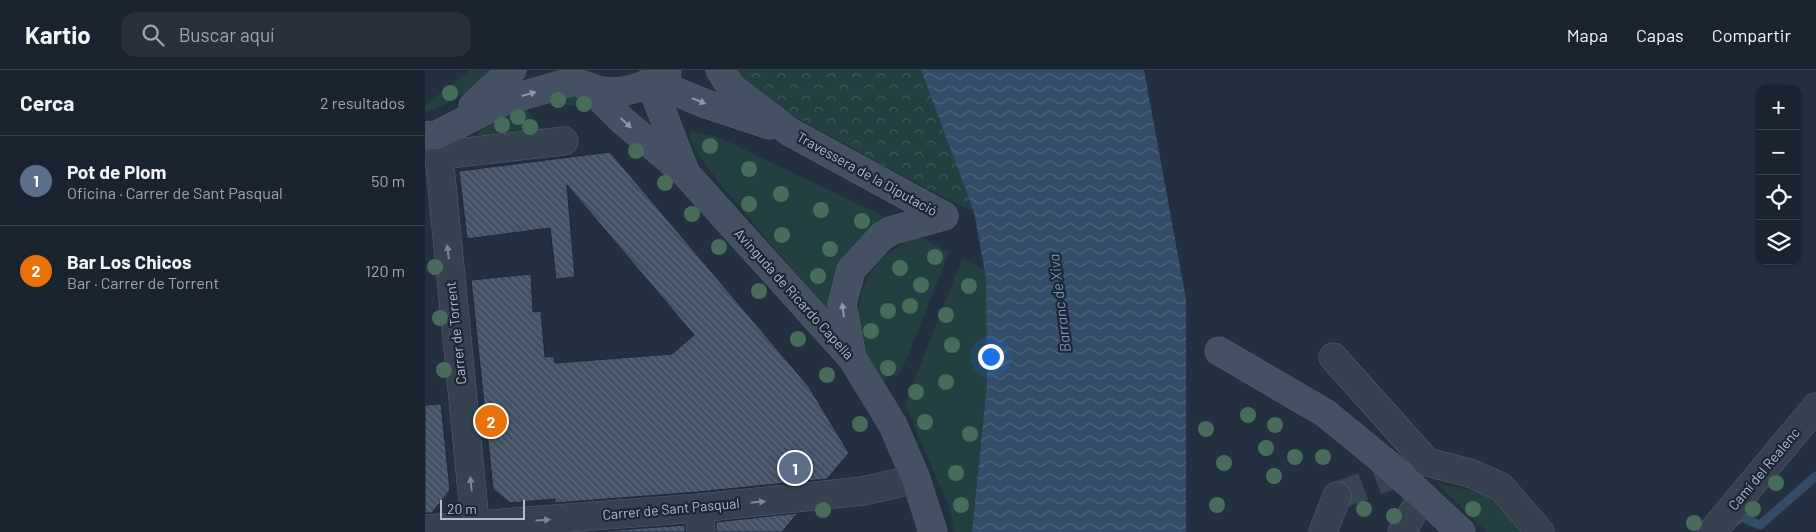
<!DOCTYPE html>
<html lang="es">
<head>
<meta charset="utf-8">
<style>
  body { margin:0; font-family:Barlow,sans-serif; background:#27303c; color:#f1f3f6 }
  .controls { position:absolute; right:15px; top:15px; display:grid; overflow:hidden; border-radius:10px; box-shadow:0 1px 4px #0004 }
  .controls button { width:45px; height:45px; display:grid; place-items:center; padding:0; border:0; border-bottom:1px solid #38414c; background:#1a2430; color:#f1f3f6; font:25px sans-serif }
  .scale { position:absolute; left:15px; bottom:12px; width:85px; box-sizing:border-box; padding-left:5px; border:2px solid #b2bdca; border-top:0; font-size:14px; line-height:18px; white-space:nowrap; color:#b2bdca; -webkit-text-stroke:4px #1b2734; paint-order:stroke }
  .you { position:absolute; left:565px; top:286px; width:18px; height:18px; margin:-12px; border:4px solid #fff; border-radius:50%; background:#1a73e8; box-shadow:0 0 0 8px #1a73e833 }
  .badge { display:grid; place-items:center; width:32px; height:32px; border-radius:50%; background:#ea580c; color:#fff; font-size:16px; font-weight:700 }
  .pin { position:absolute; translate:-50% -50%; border:2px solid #fff; box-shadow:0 1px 5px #0006 }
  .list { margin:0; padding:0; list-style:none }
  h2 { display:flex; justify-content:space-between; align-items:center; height:65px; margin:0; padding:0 20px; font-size:21px }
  h2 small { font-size:16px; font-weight:400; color:#9fa4ab }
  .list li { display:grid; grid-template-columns:32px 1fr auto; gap:15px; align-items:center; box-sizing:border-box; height:90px; padding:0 20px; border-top:1px solid #38414c }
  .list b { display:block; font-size:19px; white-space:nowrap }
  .list p { margin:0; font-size:16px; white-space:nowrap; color:#9fa4ab }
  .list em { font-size:16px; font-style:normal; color:#9fa4ab }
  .icon { flex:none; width:28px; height:28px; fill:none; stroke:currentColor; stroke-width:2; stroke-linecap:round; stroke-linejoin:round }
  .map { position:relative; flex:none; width:1391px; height:462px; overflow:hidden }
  header { display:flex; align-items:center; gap:30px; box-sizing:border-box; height:70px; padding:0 25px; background:#1a2430; border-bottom:1px solid #38414c }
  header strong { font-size:24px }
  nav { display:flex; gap:28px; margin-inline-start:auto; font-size:18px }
  .search { width:350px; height:45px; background:#27303c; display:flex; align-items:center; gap:12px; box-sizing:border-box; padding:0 18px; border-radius:15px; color:#9fa4ab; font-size:19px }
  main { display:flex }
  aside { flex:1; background:#1a2430 }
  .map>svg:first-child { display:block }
  .grass { fill:#243f41 }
  .park { fill:url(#park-crowns) }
  .water { fill:url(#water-waves) }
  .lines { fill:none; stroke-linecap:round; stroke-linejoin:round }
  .stream { stroke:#344c68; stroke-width:9 }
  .building { fill:url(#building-back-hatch); stroke:#1d2936 }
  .street-tunnel { stroke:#384555; stroke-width:28; stroke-dasharray:28 14; stroke-linecap:butt }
  .street-casing { stroke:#54606d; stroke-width:29 }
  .secondary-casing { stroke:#54606d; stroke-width:29 }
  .street { stroke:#36424f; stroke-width:28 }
  .secondary { stroke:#445163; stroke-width:28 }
  .tree { fill:#486c5b }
  .oneway { fill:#8c97a6 }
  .oneway2 { fill:#7a8693 }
  .labels { text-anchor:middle; stroke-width:4.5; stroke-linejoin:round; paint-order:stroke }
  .street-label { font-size:14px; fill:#b2bdca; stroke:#1b2734 }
  .water-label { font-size:15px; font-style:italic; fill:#7794b4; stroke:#1b2734 }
</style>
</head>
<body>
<header>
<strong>Kartio</strong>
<div class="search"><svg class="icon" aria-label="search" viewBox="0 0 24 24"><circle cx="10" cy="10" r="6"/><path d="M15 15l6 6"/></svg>Buscar aquí</div>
<nav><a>Mapa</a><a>Capas</a><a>Compartir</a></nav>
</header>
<main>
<aside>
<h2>Cerca<small>2 resultados</small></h2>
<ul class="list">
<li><span class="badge" style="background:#5c6f8a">1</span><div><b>Pot de Plom</b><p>Oficina · Carrer de Sant Pasqual</p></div><em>50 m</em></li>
<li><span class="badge" style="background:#e8710a">2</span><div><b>Bar Los Chicos</b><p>Bar · Carrer de Torrent</p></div><em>120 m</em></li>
</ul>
</aside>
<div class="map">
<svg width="1391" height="462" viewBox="0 0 1391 462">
  <defs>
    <pattern id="park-crowns" width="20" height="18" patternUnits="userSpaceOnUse" patternTransform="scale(1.25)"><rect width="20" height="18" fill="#243f41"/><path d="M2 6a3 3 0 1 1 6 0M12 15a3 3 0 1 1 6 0" fill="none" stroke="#41595b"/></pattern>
    <pattern id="water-waves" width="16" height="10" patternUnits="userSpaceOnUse" patternTransform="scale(1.25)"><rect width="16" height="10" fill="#344c68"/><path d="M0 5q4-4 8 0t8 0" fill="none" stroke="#4f647c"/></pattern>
    <pattern id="building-back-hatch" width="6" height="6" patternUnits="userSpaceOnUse" patternTransform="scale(1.25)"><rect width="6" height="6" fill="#425264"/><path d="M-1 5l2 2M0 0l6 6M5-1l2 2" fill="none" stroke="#5b6979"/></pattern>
  </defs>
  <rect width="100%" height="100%" fill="#223040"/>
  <g class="grass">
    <path d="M45,0h22c-21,19 -39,34 -67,42v-7z"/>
    <polygon points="155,24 174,39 132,34 121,28"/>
    <polygon points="100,37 118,61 54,69 51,66 54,61"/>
    <path d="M266,61l25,5 171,82c-38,29 -51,45 -60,92l-101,-119 -30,-39 -7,-16z"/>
    <path d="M492,166l32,16 -42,106 -9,18 -5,-1 -10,6c-10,-15 -19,-32 -25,-48 -2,-6 0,-13 0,-19 2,-38 25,-63 59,-78z"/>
    <polygon points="537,189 559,199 561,208 562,314 547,462 529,462 524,437 480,334"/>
    <polygon points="1013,414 1058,423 1080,440 1099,462 1062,462"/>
  </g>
  <path class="park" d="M304,0h192l53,142c-53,-26 -105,-54 -156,-83 -31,-17 -64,-33 -89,-59z"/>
  <polygon class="water" points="496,0 719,0 761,229 761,462 547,462 562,314 561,208 549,142"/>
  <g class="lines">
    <polyline class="stream" points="1309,453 1316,447 1335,455 1391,406"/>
  </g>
  <g class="building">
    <polygon points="185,82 384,317 424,383 402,409 273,422 130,433 130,429 85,433 68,419 46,210 106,204 108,242 116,241 120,287 129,286 130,293 247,284 269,265 142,115 150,207 131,209 125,158 42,169 34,101"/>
    <polygon points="16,334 25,420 7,443 0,443 0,335"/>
    <polygon points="373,443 357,462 291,462 291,452"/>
    <polygon points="260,455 260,462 165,462"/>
  </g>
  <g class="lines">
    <polyline class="street-tunnel" points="912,426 994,395"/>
    <g class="street-casing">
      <g id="street">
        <polyline points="12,65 51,462"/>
        <polyline points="14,85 139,71"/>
        <polyline points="908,287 1002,392 1045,403 1076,417 1115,462"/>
        <polyline points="274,438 276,462"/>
        <polyline points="0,459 274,438 438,421 491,409"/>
        <polyline points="898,462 912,426"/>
        <polyline points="977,462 988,442 1000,428"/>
        <polyline points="1287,462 1391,337"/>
      </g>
    </g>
    <g class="secondary-casing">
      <g id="secondary">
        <polyline points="295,0 306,17 365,62 519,146"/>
        <polyline points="228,12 281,34 344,55"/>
        <polyline points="226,14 260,102"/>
        <path d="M159,15c28,14 59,5 83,-13"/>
        <polyline points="166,19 198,51 262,105 427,288 468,355 491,409 508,462"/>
        <polyline points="48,36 87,0"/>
        <polyline points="0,66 12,65 79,31 149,11"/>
        <polyline points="794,281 900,343 966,397 1036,462"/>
        <polyline points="427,287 417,234 426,200 457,166 468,160 519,146"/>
      </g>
    </g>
    <use href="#street" class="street"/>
    <use href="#secondary" class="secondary"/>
  </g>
  <g class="tree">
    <circle cx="25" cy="23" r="8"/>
    <circle cx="133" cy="30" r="8"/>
    <circle cx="159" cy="34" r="8"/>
    <circle cx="93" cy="47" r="8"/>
    <circle cx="77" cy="55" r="8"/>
    <circle cx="105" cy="57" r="8"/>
    <circle cx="285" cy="76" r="8"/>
    <circle cx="211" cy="81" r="8"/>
    <circle cx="324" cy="99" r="8"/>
    <circle cx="240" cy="113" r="8"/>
    <circle cx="356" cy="124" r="8"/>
    <circle cx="324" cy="134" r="8"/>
    <circle cx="396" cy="140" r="8"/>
    <circle cx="267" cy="144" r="8"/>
    <circle cx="437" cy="151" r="8"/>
    <circle cx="357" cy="165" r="8"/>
    <circle cx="294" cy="177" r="8"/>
    <circle cx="405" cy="179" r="8"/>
    <circle cx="510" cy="187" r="8"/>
    <circle cx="10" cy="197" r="8"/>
    <circle cx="475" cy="198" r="8"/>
    <circle cx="393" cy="206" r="8"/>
    <circle cx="496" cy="215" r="8"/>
    <circle cx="544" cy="216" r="8"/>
    <circle cx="334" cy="221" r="8"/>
    <circle cx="485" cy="236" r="8"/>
    <circle cx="463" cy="241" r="8"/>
    <circle cx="521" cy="245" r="8"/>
    <circle cx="15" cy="248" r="8"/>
    <circle cx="446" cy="261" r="8"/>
    <circle cx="373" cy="269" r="8"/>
    <circle cx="527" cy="275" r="8"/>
    <circle cx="463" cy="298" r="8"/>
    <circle cx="19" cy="300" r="8"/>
    <circle cx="402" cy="305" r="8"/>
    <circle cx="521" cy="312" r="8"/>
    <circle cx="491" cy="322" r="8"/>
    <circle cx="823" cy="345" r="8"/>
    <circle cx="500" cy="352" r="8"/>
    <circle cx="435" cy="354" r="8"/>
    <circle cx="850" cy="355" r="8"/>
    <circle cx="781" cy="359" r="8"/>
    <circle cx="545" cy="364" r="8"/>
    <circle cx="841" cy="378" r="8"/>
    <circle cx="870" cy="387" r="8"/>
    <circle cx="898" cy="387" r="8"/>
    <circle cx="799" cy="393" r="8"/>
    <circle cx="531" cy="403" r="8"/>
    <circle cx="849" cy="406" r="8"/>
    <circle cx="1351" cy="413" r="8"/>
    <circle cx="536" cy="435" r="8"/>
    <circle cx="792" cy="435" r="8"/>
    <circle cx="939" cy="439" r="8"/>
    <circle cx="1048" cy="439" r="8"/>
    <circle cx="1328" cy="439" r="8"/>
    <circle cx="398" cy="440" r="8"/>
    <circle cx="969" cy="446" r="8"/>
    <circle cx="1269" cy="453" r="8"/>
  </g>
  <defs><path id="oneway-solid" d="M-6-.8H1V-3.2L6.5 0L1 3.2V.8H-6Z" transform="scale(1.25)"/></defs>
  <g class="oneway">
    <use href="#oneway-solid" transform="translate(104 24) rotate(-16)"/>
    <use href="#oneway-solid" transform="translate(274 31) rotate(22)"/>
    <use href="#oneway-solid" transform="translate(201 53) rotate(42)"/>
    <use href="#oneway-solid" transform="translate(418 240) rotate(-97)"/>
  </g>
  <g class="oneway2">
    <use href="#oneway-solid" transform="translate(23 182) rotate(-96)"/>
    <use href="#oneway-solid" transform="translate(46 414) rotate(-96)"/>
    <use href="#oneway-solid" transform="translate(333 432) rotate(-6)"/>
    <use href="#oneway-solid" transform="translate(118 450) rotate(-4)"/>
  </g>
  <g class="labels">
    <g class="street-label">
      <text transform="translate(442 104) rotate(29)" y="5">Travessera de la Diputació</text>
      <text transform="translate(369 224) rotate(48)" y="5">Avinguda de Ricardo Capella</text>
      <text transform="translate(31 263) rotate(-96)" y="5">Carrer de Torrent</text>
      <text transform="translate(1339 399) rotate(-50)" y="5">Camí del Realenc</text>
      <text transform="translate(246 439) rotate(-5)" y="5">Carrer de Sant Pasqual</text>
    </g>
    <g class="water-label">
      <text transform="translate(635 233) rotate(-97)" y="5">Barranc de Xiva</text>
    </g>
  </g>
</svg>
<div class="controls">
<button>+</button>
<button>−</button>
<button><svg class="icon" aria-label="locate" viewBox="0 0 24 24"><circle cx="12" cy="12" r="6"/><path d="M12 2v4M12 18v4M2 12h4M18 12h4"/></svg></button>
<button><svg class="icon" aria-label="layers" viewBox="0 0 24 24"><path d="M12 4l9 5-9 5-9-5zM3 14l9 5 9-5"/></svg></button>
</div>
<div class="scale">20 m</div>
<div class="you"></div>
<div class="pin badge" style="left:370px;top:398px;background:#5c6f8a">1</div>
<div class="pin badge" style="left:66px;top:351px;background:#e8710a">2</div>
</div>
</main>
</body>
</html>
